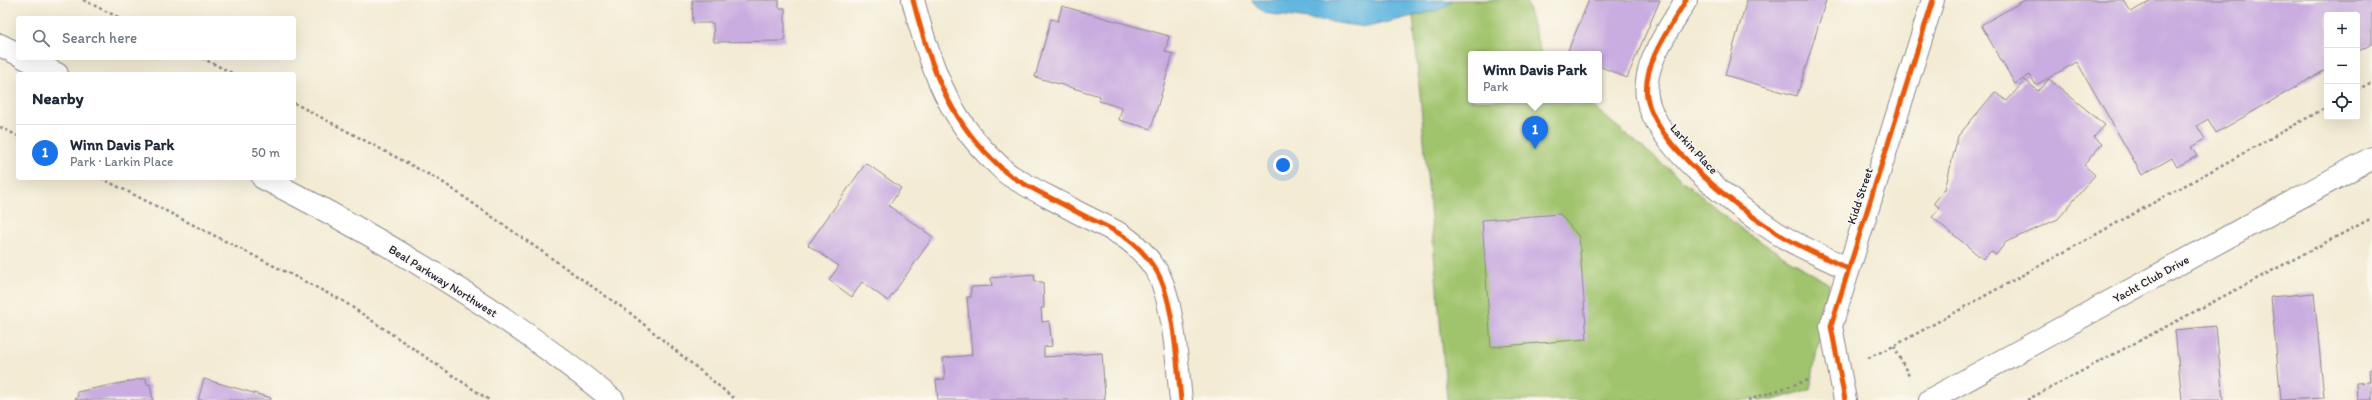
<!DOCTYPE html>
<html lang="en">
<head>
<meta charset="utf-8">
<style>
  body { margin:0; font-family:Itim,sans-serif; background:#f2f2f3; color:#1f2937 }
  .controls { position:absolute; right:12px; top:12px; display:grid; overflow:hidden; border-radius:4px; box-shadow:0 4px 16px #0002 }
  .controls button { width:36px; height:36px; display:grid; place-items:center; padding:0; border:0; border-bottom:1px solid #e0e1e3; background:#fff; color:#1f2937; font:20px sans-serif }
  .you { position:absolute; left:1283px; top:165px; width:14px; height:14px; margin:-10px; border:3px solid #fff; border-radius:50%; background:#1a73e8; box-shadow:0 0 0 6px #1a73e833 }
  .badge { display:grid; place-items:center; width:26px; height:26px; border-radius:50%; background:#1a73e8; color:#fff; font-size:13px; font-weight:700 }
  .pin { position:absolute; translate:-50% -33px; filter:drop-shadow(0 1px 2px #0008) }
  .pin::after { content:''; position:absolute; top:21px; width:14px; height:12px; background:inherit; clip-path:polygon(0 0,100% 0,50% 100%) }
  .popup { position:absolute; left:1468px; top:51px; width:134px; height:52px; box-sizing:border-box; display:grid; place-content:center; border-radius:4px; background:#fff; filter:drop-shadow(0 1px 3px #0005); font-size:13px; white-space:nowrap; color:#747a83 }
  .popup b { font-size:15px; color:#1f2937 }
  .popup::after { content:''; position:absolute; left:50%; top:100%; margin-left:-8px; border:8px solid transparent; border-top-color:#fff }
  .list { margin:0; padding:0; list-style:none }
  h2 { display:flex; justify-content:space-between; align-items:center; height:52px; margin:0; padding:0 16px; font-size:17px }
  h2 small { font-size:13px; font-weight:400; color:#747a83 }
  .list li { display:grid; grid-template-columns:26px 1fr auto; gap:12px; align-items:center; box-sizing:border-box; height:56px; padding:0 16px; border-top:1px solid #e0e1e3 }
  .list b { display:block; font-size:15px; white-space:nowrap }
  .list p { margin:0; font-size:13px; white-space:nowrap; color:#747a83 }
  .list em { font-size:13px; font-style:normal; color:#747a83 }
  .icon { flex:none; width:22px; height:22px; fill:none; stroke:currentColor; stroke-width:2; stroke-linecap:round; stroke-linejoin:round }
  .map { position:relative; flex:none; width:2372px; height:400px; overflow:hidden }
  .search { position:absolute; background:#fff; box-shadow:0 4px 16px #0002; left:16px; top:16px; width:280px; height:44px; display:flex; align-items:center; gap:10px; box-sizing:border-box; padding:0 14px; border-radius:4px; color:#747a83; font-size:15px }
  .panel { position:absolute; background:#fff; box-shadow:0 4px 16px #0002; left:16px; top:72px; width:280px; height:108px; border-radius:4px }
  .map>svg:first-child { display:block }
  .green { fill:#a0c46d; stroke:#617354 }
  .water { fill:#63b7df; stroke:#426c8d }
  .building { fill:#c9ace0 }
  .lines { fill:none; stroke-linecap:round; stroke-linejoin:round }
  .street-casing { stroke:#8a8688; stroke-width:24 }
  .secondary-casing { stroke:#8a8688; stroke-width:24 }
  .path { stroke:#8a8688; stroke-width:2.5; stroke-dasharray:3 3; stroke-linecap:butt }
  .street { stroke:#fff; stroke-width:22 }
  .secondary { stroke:#fff; stroke-width:22 }
  .cycleway-casing { stroke:#fbf7ec; stroke-width:8 }
  .cycleway { stroke:#e8590c; stroke-width:5 }
  .labels { text-anchor:middle; stroke-width:3; stroke-linejoin:round; paint-order:stroke }
  .street-label { font-size:12px; fill:#22223b; stroke:#fbf7ec }
</style>
</head>
<body>
<div class="map">
<svg width="2372" height="400" viewBox="0 0 2372 400">
  <rect width="100%" height="100%" fill="#fbf7ec"/>
  <filter id="ink" filterUnits="userSpaceOnUse"><feTurbulence type="fractalNoise" baseFrequency=".025" numOctaves="2"/><feDisplacementMap in="SourceGraphic" scale="8" xChannelSelector="R" yChannelSelector="G"/><feConvolveMatrix kernelMatrix="1 2 1 2 8 2 1 2 1" color-interpolation-filters="sRGB"/></filter>
  <filter id="wash" filterUnits="userSpaceOnUse"><feTurbulence type="fractalNoise" baseFrequency=".012" numOctaves="4" result="noise"/><feDisplacementMap in="SourceGraphic" scale="16" xChannelSelector="R" yChannelSelector="G"/><feGaussianBlur stdDeviation="0.9" result="paint"/><feColorMatrix in="noise" values="0 0 0 0 0 0 0 0 0 0 0 0 0 0 0 0 0 1.4 0 .05"/><feComposite in="paint" operator="in"/></filter>
  <g filter="url(#wash)">
    <rect width="100%" height="100%" fill="#f3ebd4"/>
    <polygon class="green" points="1453,0 1526,0 1541,54 1471,54 1471,100 1585,100 1745,232 1829,284 1810,389 1773,400 1447,400 1413,16 1442,9"/>
    <polygon class="water" points="1251,0 1453,0 1442,9 1367,27 1264,13"/>
    <g id="blocks">
      <g class="building">
        <polygon points="692,0 779,0 779,8 785,8 785,41 714,42 713,23 693,23"/>
        <polygon points="1589,0 1660,0 1627,78 1599,66 1599,54 1567,53"/>
        <polygon points="1747,0 1826,0 1797,96 1725,75"/>
        <polygon points="2025,0 2124,0 2131,12 2152,0 2372,0 2372,44 2357,52 2357,15 2327,15 2327,69 2216,133 2208,119 2197,126 2205,139 2191,147 2197,156 2177,167 2172,158 2142,175 2077,62 2036,85 2030,75 2015,84 1981,25"/>
        <polygon points="1062,6 1169,36 1165,52 1173,54 1151,129 1119,120 1122,108 1099,101 1100,96 1035,77 1051,19 1058,21"/>
        <polygon points="2049,79 2105,125 2094,137 2102,144 2084,165 2095,175 2058,219 2006,242 1996,255 1991,251 1983,259 1932,217 1940,208 1934,203 1945,189 1958,136 1995,92 2007,101 2025,80 2038,91"/>
        <polygon points="866,163 901,188 889,206 933,237 888,301 862,282 852,297 829,280 839,266 808,245"/>
        <polygon points="1560,214 1579,237 1587,339 1491,347 1482,220"/>
        <polygon points="1034,274 1035,282 1043,282 1044,308 1041,308 1042,322 1049,321 1052,346 1044,347 1044,357 1102,353 1105,400 938,400 936,380 945,379 943,358 972,355 967,297 971,297 971,287 992,286 991,278"/>
        <polygon points="2314,293 2324,398 2281,400 2271,297"/>
        <polygon points="2216,326 2223,400 2182,400 2175,330"/>
        <polygon points="2372,369 2372,400 2357,400 2356,383 2370,382 2369,370"/>
        <polygon points="146,378 147,385 150,384 153,400 76,400 75,398 78,398 77,392"/>
        <polygon points="204,379 271,398 271,400 198,400"/>
      </g>
    </g>
  </g>
  <g filter="url(#ink)">
    <use href="#blocks" fill-opacity="0" stroke="#8a8688" stroke-width="1"/>
    <g class="lines">
      <g class="street-casing">
        <g id="street">
          <path d="M913,0c16,61 33,115 80,160 6,5 11,12 18,16 20,13 43,23 64,35 35,19 57,22 81,59 18,29 21,95 25,130"/>
          <path d="M1686,0c-16,28 -44,64 -39,97 8,48 91,111 130,136 22,14 48,24 71,36"/>
          <polyline points="1845,400 1831,326 1933,0"/>
        </g>
      </g>
      <g class="secondary-casing">
        <g id="secondary">
          <polyline points="0,45 18,54"/>
          <polyline points="25,58 57,74"/>
          <path d="M263,178c123,62 243,134 350,222"/>
          <polyline points="1930,400 2372,158"/>
        </g>
      </g>
      <g class="path">
        <polyline points="83,0 120,18"/>
        <polyline points="202,58 234,74"/>
        <polyline points="2357,90 2372,82"/>
        <polyline points="294,103 441,181 630,313 736,400"/>
        <polyline points="0,127 18,136"/>
        <polyline points="101,178 343,301 489,400"/>
        <polyline points="1894,346 1910,378"/>
        <polyline points="1868,358 1894,346 2327,107"/>
        <polyline points="1748,400 1811,379"/>
        <polyline points="2027,400 2372,218"/>
      </g>
      <use href="#street" class="street"/>
      <use href="#secondary" class="secondary"/>
      <g class="cycleway-casing">
        <g id="cycleway">
          <path d="M913,0c16,61 33,115 80,160 6,5 11,12 18,16 20,13 43,23 64,35 35,19 57,22 81,59 18,29 21,95 25,130"/>
          <path d="M1686,0c-16,28 -44,64 -39,97 8,48 91,111 130,136 22,14 48,24 71,36"/>
          <polyline points="1845,400 1831,326 1933,0"/>
        </g>
      </g>
      <use href="#cycleway" class="cycleway"/>
    </g>
  </g>
  <g class="labels">
    <g class="street-label">
      <text transform="translate(1694 149) rotate(47)" y="4">Larkin Place</text>
      <text transform="translate(1860 196) rotate(-72)" y="4">Kidd Street</text>
      <text transform="translate(2151 279) rotate(-29)" y="4">Yacht Club Drive</text>
      <text transform="translate(443 281) rotate(32)" y="4">Beal Parkway Northwest</text>
    </g>
  </g>
</svg>
<div class="controls">
<button>+</button>
<button>−</button>
<button><svg class="icon" aria-label="locate" viewBox="0 0 24 24"><circle cx="12" cy="12" r="6"/><path d="M12 2v4M12 18v4M2 12h4M18 12h4"/></svg></button>
</div>
<div class="you"></div>
<div class="pin badge" style="left:1535px;top:149px">1</div>
<div class="popup"><b>Winn Davis Park</b>Park</div>
<div class="search"><svg class="icon" aria-label="search" viewBox="0 0 24 24"><circle cx="10" cy="10" r="6"/><path d="M15 15l6 6"/></svg>Search here</div>
<section class="panel">
<h2>Nearby<small></small></h2>
<ul class="list">
<li><span class="badge">1</span><div><b>Winn Davis Park</b><p>Park · Larkin Place</p></div><em>50 m</em></li>
</ul>
</section>
</div>
</body>
</html>
